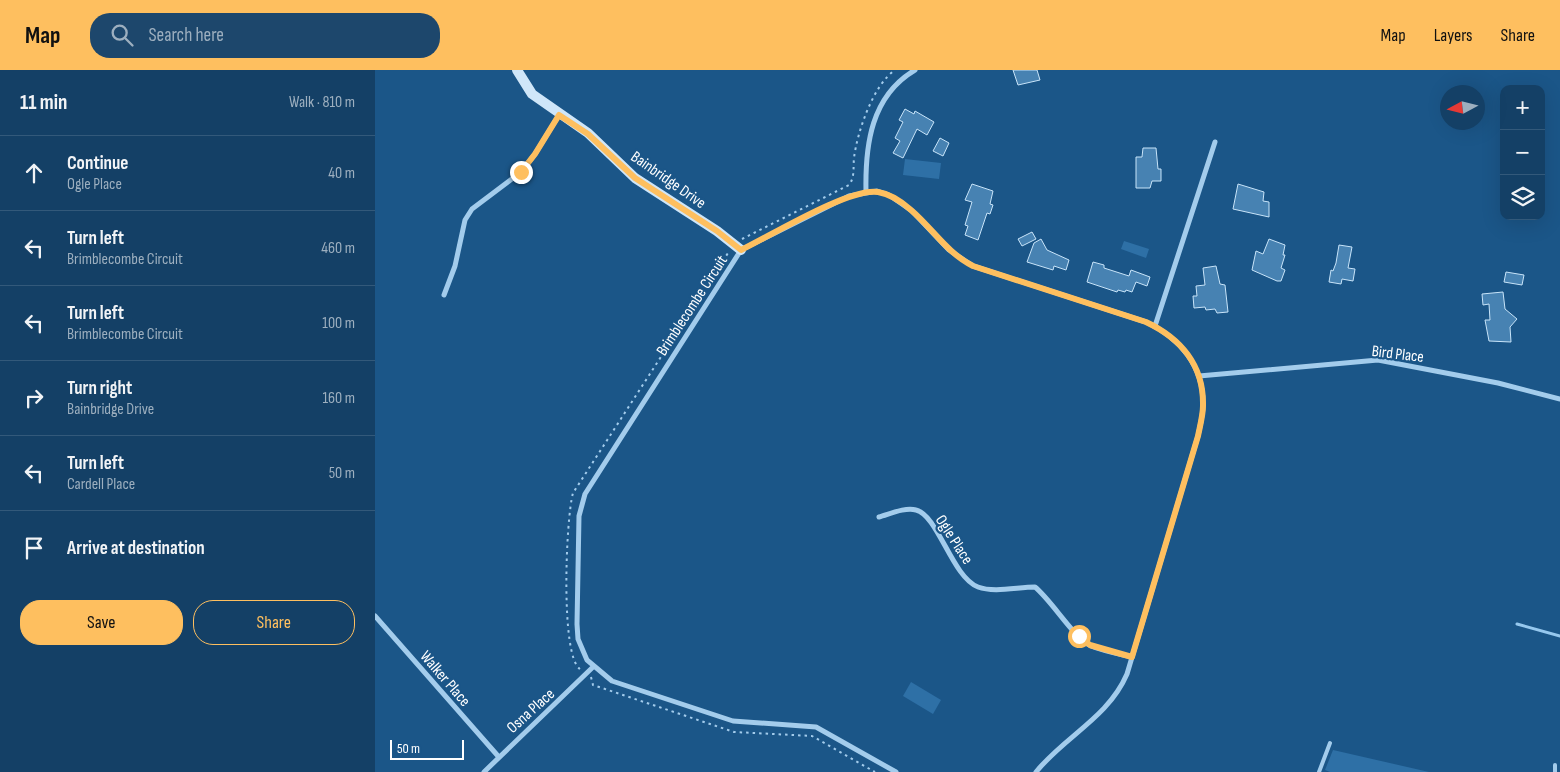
<!DOCTYPE html>
<html lang="en">
<head>
<meta charset="utf-8">
<style>
  body { margin:0; font-family:"Sofia Sans Condensed",sans-serif; background:#1d476c; color:#f1f3f6 }
  .controls { position:absolute; right:15px; top:15px; display:grid; overflow:hidden; border-radius:10px; box-shadow:0 5px 20px #0002 }
  .controls button { width:45px; height:45px; display:grid; place-items:center; padding:0; border:0; border-bottom:1px solid #33597a; background:#144066; color:#f1f3f6; font:25px sans-serif }
  .compass { position:absolute; left:1065px; top:15px; width:45px; height:45px; border-radius:50%; background:#144066; box-shadow:0 5px 20px #0002; rotate:263deg }
  .scale { position:absolute; left:15px; bottom:12px; width:74px; box-sizing:border-box; padding-left:5px; border:2px solid #fff; border-top:0; font-size:14px; line-height:18px; white-space:nowrap; color:#fff; -webkit-text-stroke:4px #1b5688; paint-order:stroke }
  .stop { position:absolute; width:15px; height:15px; margin:-11px; border:4px solid #febf5f; border-radius:50%; background:#fff }
  .stop.end { background:#febf5f; border-color:#fff; box-shadow:0 1px 5px #0008 }
  .list { margin:0; padding:0; list-style:none }
  h2 { display:flex; justify-content:space-between; align-items:center; height:65px; margin:0; padding:0 20px; font-size:21px }
  h2 small { font-size:16px; font-weight:400; color:#9dafbf }
  .list li { display:grid; grid-template-columns:32px 1fr auto; gap:15px; align-items:center; box-sizing:border-box; height:75px; padding:0 20px; border-top:1px solid #33597a }
  .list b { display:block; font-size:19px; white-space:nowrap }
  .list p { margin:0; font-size:16px; white-space:nowrap; color:#9dafbf }
  .list em { font-size:16px; font-style:normal; color:#9dafbf }
  .actions { display:flex; gap:10px; padding:15px 20px }
  .actions a { flex:1; padding:11px 0; border:1px solid #febf5f; border-radius:20px; text-align:center; font-size:18px; color:#febf5f }
  .actions .main { background:#febf5f; color:#111 }
  .icon { flex:none; width:28px; height:28px; fill:none; stroke:currentColor; stroke-width:2; stroke-linecap:round; stroke-linejoin:round }
  .map { position:relative; flex:none; width:1185px; height:702px; overflow:hidden }
  header { display:flex; align-items:center; gap:30px; box-sizing:border-box; height:70px; padding:0 25px; background:#febf5f; color:#111 }
  header strong { font-size:24px }
  nav { display:flex; gap:28px; margin-inline-start:auto; font-size:18px }
  .search { width:350px; height:45px; background:#1d476c; display:flex; align-items:center; gap:12px; box-sizing:border-box; padding:0 18px; border-radius:20px; color:#9dafbf; font-size:19px }
  main { display:flex }
  aside { flex:1; background:#144066 }
  .map>svg:first-child { display:block }
  .green { fill:#2e70a6 }
  .lines { fill:none; stroke-linecap:round; stroke-linejoin:round }
  .stream { stroke:#96c8ee; stroke-width:3 }
  .building { fill:#4782b2; stroke:#c8e4f9 }
  .path { stroke:#a3ccec; stroke-width:2; stroke-dasharray:2.5 4; stroke-linecap:butt }
  .lane { stroke:#a3ccec; stroke-width:4 }
  .street { stroke:#a3ccec; stroke-width:5 }
  .secondary { stroke:#cfe6f9; stroke-width:10 }
  .route { stroke:#febf5f; stroke-width:6 }
  .labels { text-anchor:middle; stroke-width:4.5; stroke-linejoin:round; paint-order:stroke }
  .street-label { font-size:16px; fill:#fff; stroke:#1b5688 }
</style>
</head>
<body>
<header>
<strong>Map</strong>
<div class="search"><svg class="icon" aria-label="search" viewBox="0 0 24 24"><circle cx="10" cy="10" r="6"/><path d="M15 15l6 6"/></svg>Search here</div>
<nav><a>Map</a><a>Layers</a><a>Share</a></nav>
</header>
<main>
<aside>
<h2>11 min<small>Walk · 810 m</small></h2>
<ul class="list">
<li><svg class="icon" aria-label="ahead" viewBox="0 0 24 24"><path d="M12 20V5M6 11l6-6 6 6"/></svg><div><b>Continue</b><p>Ogle Place</p></div><em>40 m</em></li>
<li><svg class="icon" aria-label="left" viewBox="0 0 24 24"><path d="M17 20v-9H6M10 6l-5 5 5 5"/></svg><div><b>Turn left</b><p>Brimblecombe Circuit</p></div><em>460 m</em></li>
<li><svg class="icon" aria-label="left" viewBox="0 0 24 24"><path d="M17 20v-9H6M10 6l-5 5 5 5"/></svg><div><b>Turn left</b><p>Brimblecombe Circuit</p></div><em>100 m</em></li>
<li><svg class="icon" aria-label="right" viewBox="0 0 24 24"><path d="M7 20v-9h11M14 6l5 5-5 5"/></svg><div><b>Turn right</b><p>Bainbridge Drive</p></div><em>160 m</em></li>
<li><svg class="icon" aria-label="left" viewBox="0 0 24 24"><path d="M17 20v-9H6M10 6l-5 5 5 5"/></svg><div><b>Turn left</b><p>Cardell Place</p></div><em>50 m</em></li>
<li><svg class="icon" aria-label="arrive" viewBox="0 0 24 24"><path d="M6 21V4h12l-3 4 3 4H6"/></svg><div><b>Arrive at destination</b></div></li>
</ul>
<div class="actions"><a class="main">Save</a><a>Share</a></div>
</aside>
<div class="map">
<svg width="1185" height="702" viewBox="0 0 1185 702">
  <rect width="100%" height="100%" fill="#1b5688"/>
  <g class="green">
    <polygon points="530,89 566,93 564,109 528,105"/>
    <polygon points="749,171 774,179 771,188 746,179"/>
    <polygon points="536,612 566,630 558,644 528,626"/>
    <polygon points="958,680 1054,702 955,702 950,700"/>
  </g>
  <g class="lines">
    <polyline class="stream" points="1142,554 1185,566"/>
  </g>
  <g class="building">
    <polygon points="638,0 662,0 665,10 643,15"/>
    <polygon points="530,39 539,44 540,41 559,52 552,65 542,59 528,88 518,83 525,71 520,68 528,52 524,50"/>
    <polygon points="565,68 574,73 568,86 558,81"/>
    <polygon points="768,78 781,78 783,99 786,99 786,111 777,111 775,118 761,118 761,87 767,87"/>
    <polygon points="597,114 618,121 615,134 618,135 615,144 612,143 603,170 590,165 593,156 590,155 597,132 590,130"/>
    <polygon points="863,114 889,122 888,131 894,132 894,147 858,139"/>
    <polygon points="657,162 661,169 647,176 643,169"/>
    <polygon points="666,169 672,180 694,190 691,200 679,196 678,200 652,192 659,173"/>
    <polygon points="894,169 910,175 908,185 910,185 906,198 910,200 906,211 902,211 877,200 881,181 888,184"/>
    <polygon points="964,175 977,177 973,198 980,199 978,211 967,209 966,214 954,212 956,200 958,201 961,193"/>
    <polygon points="718,192 729,195 729,198 754,206 756,200 775,207 772,216 761,212 757,222 751,220 750,222 743,220 742,222 712,212"/>
    <polygon points="841,196 845,214 850,215 853,242 842,243 840,239 831,240 830,237 819,238 818,226 822,226 821,216 830,215 828,198"/>
    <polygon points="1131,202 1149,205 1147,215 1129,212"/>
    <polygon points="1128,222 1130,239 1142,249 1135,257 1136,272 1114,271 1110,250 1115,250 1114,234 1108,235 1107,224"/>
  </g>
  <g class="lines">
    <g class="path">
      <path d="M367,169l107,-54c6,-8 4,-17 5,-27 3,-25 19,-73 41,-88"/>
      <path d="M205,599c-20,-13 -14,-152 -7,-176l155,-240"/>
      <polyline points="216,607 218,615 359,662 437,666 500,702"/>
    </g>
    <g class="lane">
      <polyline points="944,702 955,673"/>
      <polyline points="1180,702 1180,695"/>
    </g>
    <g class="street">
      <path d="M491,122c-1,-47 5,-96 49,-122"/>
      <polyline points="69,225 80,196 90,150 97,139 146,102 160,84 184,45"/>
      <polyline points="780,256 840,72"/>
      <polyline points="824,306 1003,290 1123,313 1185,329"/>
      <path d="M504,447c11,-3 26,-10 37,-7 22,5 36,67 62,77 16,6 40,0 57,0 18,15 38,50 56,59 12,5 28,8 41,11"/>
      <polyline points="0,546 123,686"/>
      <polyline points="109,702 218,597"/>
      <path d="M521,702l-80,-45 -83,-6 -121,-40 -25,-21 -9,-21 -1,-15 2,-108 6,-22 156,-244 108,-54 28,-5 12,4 23,16 37,39 24,16 173,56c34,16 58,44 57,84 0,9 -3,20 -5,30l-71,238c-19,44 -62,62 -91,98"/>
    </g>
    <polyline class="secondary" points="142,0 157,24 213,63 260,108 342,161 366,180"/>
  </g>
  <g class="lines">
    <path class="route" d="M146,102l14,-18 24,-39 29,19 47,44 82,53 24,19c29,-14 109,-63 137,-58 13,2 24,10 33,18 22,19 36,43 62,56l173,56c34,16 58,43 57,84 0,9 -3,20 -5,30l-66,221 -42,-12 -11,-9"/>
  </g>
  <g class="labels">
    <g class="street-label">
      <text transform="translate(294 109) rotate(35)" y="6">Bainbridge Drive</text>
      <text transform="translate(316 235) rotate(-57)" y="6">Brimblecombe Circuit</text>
      <text transform="translate(1023 283) rotate(7)" y="6">Bird Place</text>
      <text transform="translate(580 469) rotate(57)" y="6">Ogle Place</text>
      <text transform="translate(71 608) rotate(49)" y="6">Walker Place</text>
      <text transform="translate(155 640) rotate(-42)" y="6">Osna Place</text>
    </g>
  </g>
</svg>
<div class="controls">
<button>+</button>
<button>−</button>
<button><svg class="icon" aria-label="layers" viewBox="0 0 24 24"><path d="M12 4l9 5-9 5-9-5zM3 14l9 5 9-5"/></svg></button>
</div>
<svg class="compass" viewBox="-18 -18 36 36"><path d="M0-13l5 13h-10z" fill="#e53935"/><path d="M0 13l5-13h-10z" fill="#9dafbf"/></svg>
<div class="scale">50 m</div>
<div class="stop" style="left:704px;top:566px"></div>
<div class="stop end" style="left:146px;top:102px"></div>
</div>
</main>
</body>
</html>
